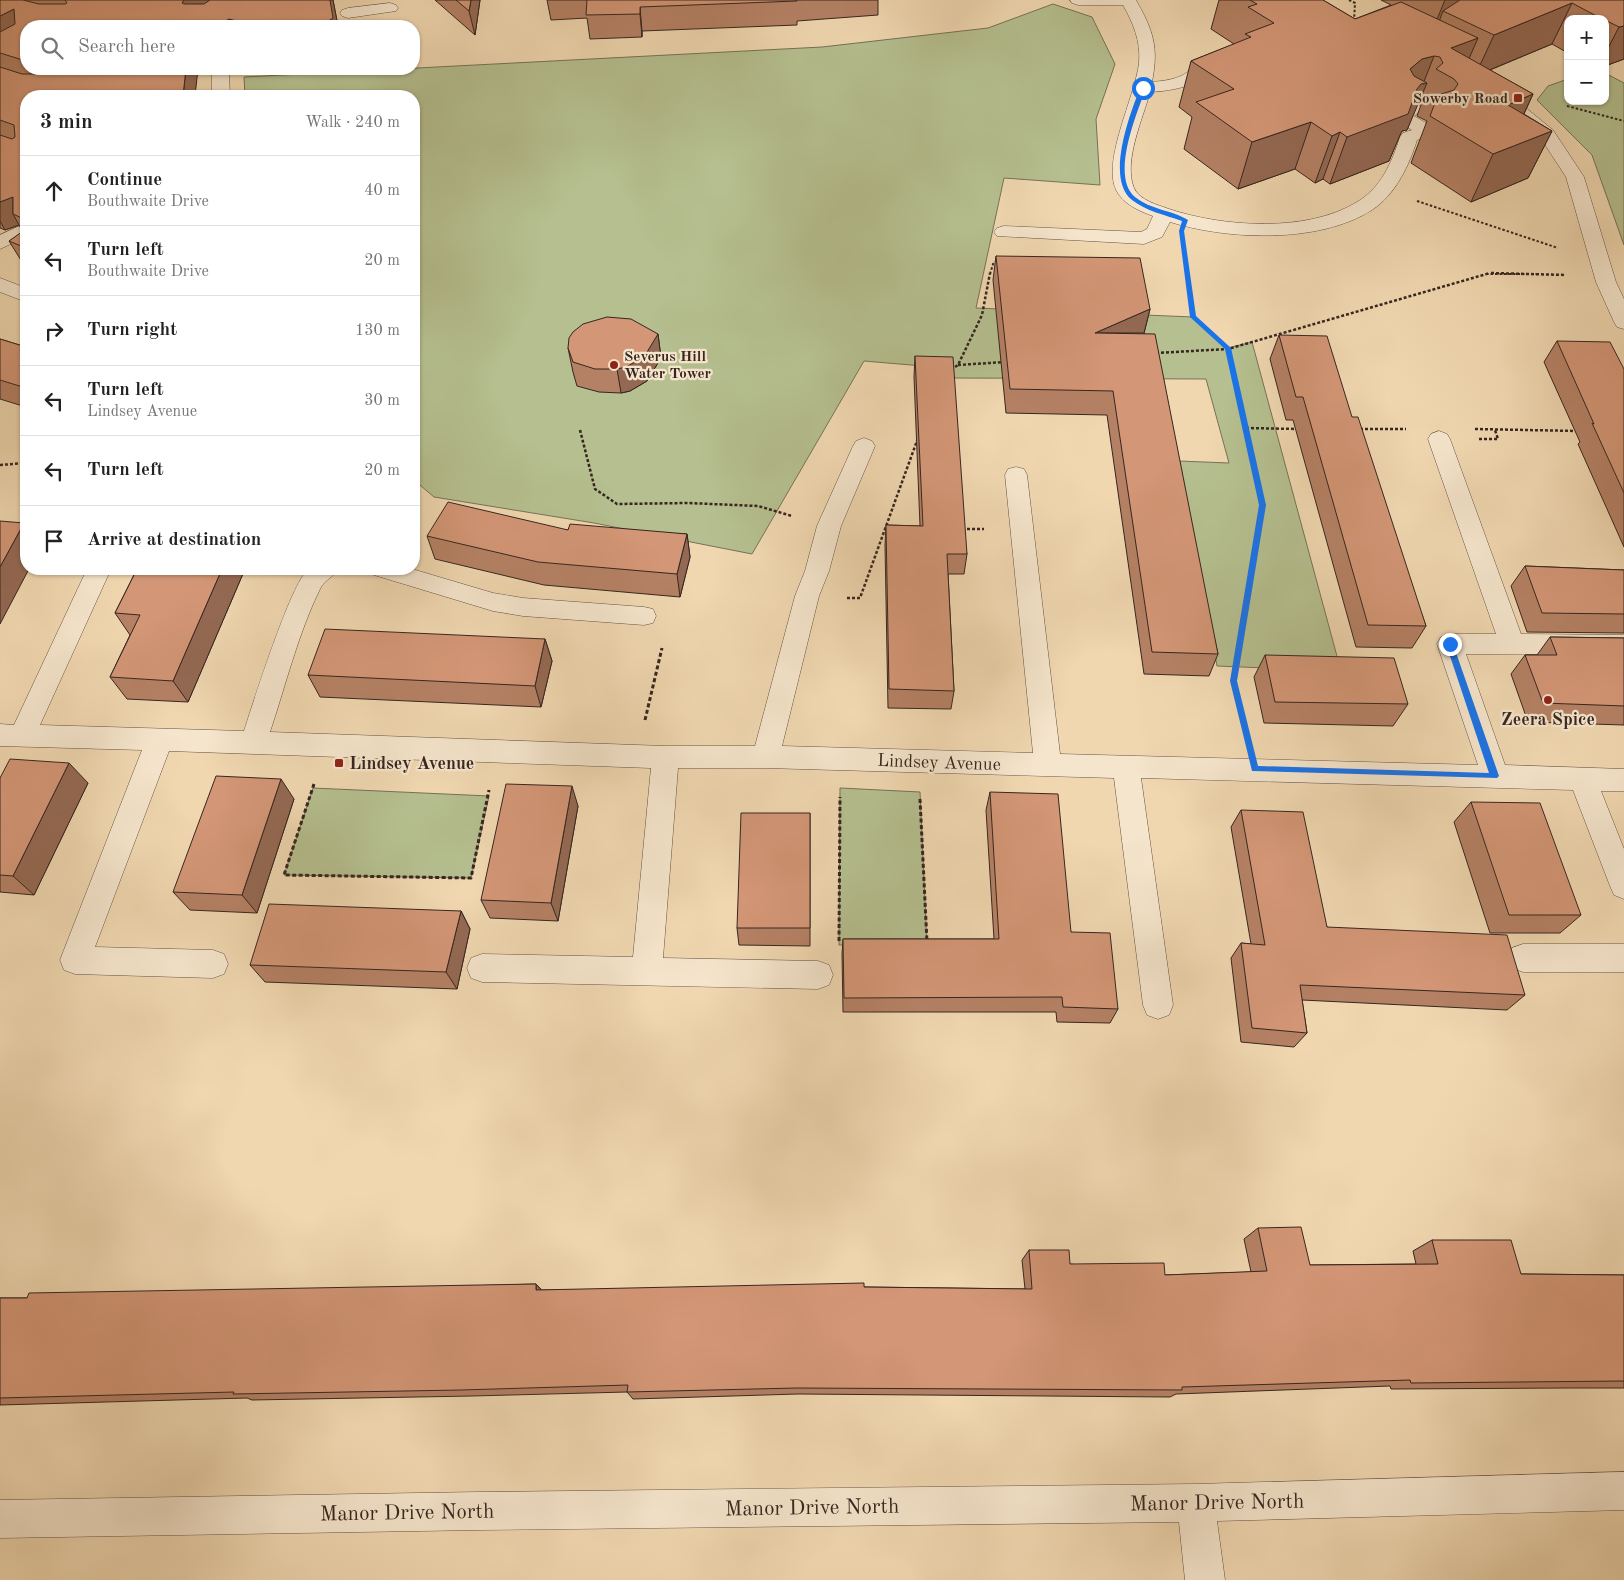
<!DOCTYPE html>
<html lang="en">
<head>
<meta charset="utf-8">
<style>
  body { margin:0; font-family:"Old Standard TT",serif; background:#f6f6f6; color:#222 }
  .controls { position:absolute; right:15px; top:15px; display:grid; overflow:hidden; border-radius:10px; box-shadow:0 1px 4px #0004 }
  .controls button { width:45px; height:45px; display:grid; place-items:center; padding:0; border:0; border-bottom:1px solid #e0e0e0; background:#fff; color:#222; font:25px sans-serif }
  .stop { position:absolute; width:15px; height:15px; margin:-11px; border:4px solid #1a73e8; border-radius:50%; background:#fff }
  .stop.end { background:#1a73e8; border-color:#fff; box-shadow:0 1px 5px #0008 }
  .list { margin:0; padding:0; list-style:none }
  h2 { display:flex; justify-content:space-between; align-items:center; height:65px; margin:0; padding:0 20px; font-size:21px }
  h2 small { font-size:16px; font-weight:400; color:#767676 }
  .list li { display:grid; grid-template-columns:32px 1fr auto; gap:15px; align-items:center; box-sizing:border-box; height:70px; padding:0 20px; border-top:1px solid #e0e0e0 }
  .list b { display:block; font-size:19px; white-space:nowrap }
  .list p { margin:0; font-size:16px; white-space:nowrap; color:#767676 }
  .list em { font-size:16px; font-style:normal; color:#767676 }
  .icon { flex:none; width:28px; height:28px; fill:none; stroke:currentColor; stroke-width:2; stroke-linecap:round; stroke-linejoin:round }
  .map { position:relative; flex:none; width:1624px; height:1580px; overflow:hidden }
  .search { position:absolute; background:#fff; box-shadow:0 1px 4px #0004; left:20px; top:20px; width:400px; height:55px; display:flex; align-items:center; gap:12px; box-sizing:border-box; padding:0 18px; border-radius:20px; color:#767676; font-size:19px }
  .panel { position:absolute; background:#fff; box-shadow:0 1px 4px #0004; left:20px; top:90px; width:400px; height:485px; border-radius:20px }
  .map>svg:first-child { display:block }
  .green { fill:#b5bf8f; stroke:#767258 }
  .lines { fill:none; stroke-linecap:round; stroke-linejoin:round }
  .minor-casing { stroke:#645244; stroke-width:1 }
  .path-far2 { stroke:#362620; stroke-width:2; stroke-dasharray:2.5 2; stroke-linecap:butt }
  .path-far1 { stroke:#362620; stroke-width:2.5; stroke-dasharray:3 2; stroke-linecap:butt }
  .path { stroke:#362620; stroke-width:3; stroke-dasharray:4 2.5; stroke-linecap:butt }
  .minor { fill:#f5e5cc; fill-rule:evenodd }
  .wall { fill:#b58165; stroke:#362620 }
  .shaded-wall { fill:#946953; stroke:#362620 }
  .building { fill:#d39676; stroke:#362620 }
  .route { fill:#1a73e8 }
  .poi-dot { fill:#8f2418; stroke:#f5e5cc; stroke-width:2 }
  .labels { text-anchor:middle; stroke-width:4.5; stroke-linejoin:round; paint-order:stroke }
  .far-poi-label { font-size:15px; font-weight:bold; fill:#362620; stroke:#f5e5cc; text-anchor:end }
  .poi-label { font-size:18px; font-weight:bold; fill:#362620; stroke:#f5e5cc }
  .street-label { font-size:18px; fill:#362620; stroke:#f5e5cc }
  .near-street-label { font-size:21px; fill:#362620; stroke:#f5e5cc }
</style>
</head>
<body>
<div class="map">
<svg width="1624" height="1580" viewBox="0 0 1624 1580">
  <rect width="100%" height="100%" fill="#f0d7b0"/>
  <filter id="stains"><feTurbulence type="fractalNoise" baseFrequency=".004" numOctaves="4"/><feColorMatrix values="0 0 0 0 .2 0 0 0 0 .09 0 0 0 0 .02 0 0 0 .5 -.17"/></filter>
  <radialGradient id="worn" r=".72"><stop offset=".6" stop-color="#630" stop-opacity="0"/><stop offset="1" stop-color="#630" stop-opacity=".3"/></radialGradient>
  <g class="green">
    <polygon points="1053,4 1092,17 1115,64 1096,119 1100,185 1004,178 976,308 1193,317 1228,348 1252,342 1341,671 1217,666 1179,461 1229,463 1206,379 955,378 948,367 935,367 864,361 752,554 594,523 434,497 414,480 414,96 245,96 244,77 822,47 988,28"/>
    <polygon points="1605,73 1624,83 1624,245 1592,155 1537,100 1548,86 1568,79 1568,101 1605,101"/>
    <polygon points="313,788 489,796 471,878 284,875"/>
    <polygon points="840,788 920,792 927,945 839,945"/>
  </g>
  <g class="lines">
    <g class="minor-casing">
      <g id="minor">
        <path d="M1070,0h66c17,30 23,47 16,82 10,-1 20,-2 29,-6 12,-6 22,-19 36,-16l2,4c-14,21 -46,27 -69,28 -7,27 -27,69 -16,96 5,12 24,17 35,21 54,18 138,24 188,-7 24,-14 35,-40 43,-65l3,-4 9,-3 -16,-9 -3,-4c6,-9 16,-14 26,-12l3,4 -8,7 19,11 3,4 -3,4 -16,5c-8,26 -22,55 -45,70 -53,34 -144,30 -202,12l-8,15 -18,7 -147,-8 -3,-4 3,-4 7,-2 137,6 6,-3 6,-13c-14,-5 -30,-12 -37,-26 -14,-30 19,-93 23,-127 2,-22 -6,-40 -16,-58h-45l-6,-2z"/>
        <polygon points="390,3 396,5 398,8 396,11 348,18 342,16 340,13 342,10 348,8"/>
        <polygon points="207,69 226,70 229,74 230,96 212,96 212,75"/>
        <polygon points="1520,107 1526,108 1553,130 1584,177 1616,282 1624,299 1624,329 1617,327 1614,322 1596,282 1566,177 1540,137 1511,112 1514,108"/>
        <polygon points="26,223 26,237 0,249 0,235"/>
        <polygon points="0,278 26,288 26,302 0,292"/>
        <path d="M1439,431l8,3 3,5 71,195 103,1v20l-158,-1 39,111 119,4v22h-23l23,58v50l-10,-4 -4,-9 -37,-96 -432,-12 32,227 -4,10 -11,4 -11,-4 -4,-10 -29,-227 -348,-10h-88l-15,190 155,3 11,4 4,10 -4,10 -11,4 -336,-7 -11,-4 -4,-10 4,-10 11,-4 151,3 18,-189 -482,-17 -74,196 118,3 11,4 4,10 -4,10 -11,4 -138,-4 -11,-4 -4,-10 82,-210 -142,-4v-22l14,1 73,-156h24l-71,156 204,6c8,-25 48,-151 64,-161 7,-4 22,-1 30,-1 -4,8 -14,11 -18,20 -22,45 -34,95 -50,143l395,14h90l40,-150 10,-25 12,-45 36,-80 3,-5 8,-3 8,3 3,5 -34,80 -12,45 -10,25 -37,150 251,7 -28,-278 3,-6 8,-2 8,2 3,6 33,279 418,11 -41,-121 4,-7 9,-3h46l-68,-195 3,-5z"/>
        <polygon points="371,569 412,569 493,593 523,598 644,607 653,609 656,616 653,623 644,625 523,616 493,611 374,575"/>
        <polygon points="1523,944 1624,944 1624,972 1523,972 1512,968 1508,958 1512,948"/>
        <polygon points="1624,1472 1624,1510 1217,1521 1225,1580 1185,1580 1179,1522 479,1530 0,1538 0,1500 479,1492 1196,1484"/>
      </g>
    </g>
    <g class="path-far2">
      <polyline points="1349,0 1355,3 1354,21"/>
      <polyline points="1567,106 1624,121"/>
      <polyline points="1417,201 1558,248"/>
      <polyline points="1185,253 1188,274"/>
      <polyline points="990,274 994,261"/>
      <polyline points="1486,274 1538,274"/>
    </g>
    <g class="path-far1">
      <polyline points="1188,273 1193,317 1228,349 1262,505 1244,617"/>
      <polyline points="1491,273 1566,275"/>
      <polyline points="1156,353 1228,349 1490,273"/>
      <polyline points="958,365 1005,362"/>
      <polyline points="951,370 958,365 982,315 990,273"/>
      <polyline points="1246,428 1298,429"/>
      <polyline points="1360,429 1406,429"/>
      <polyline points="1475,429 1578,431"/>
      <polyline points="580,430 595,489 617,504 688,503 758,506 792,516"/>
      <polyline points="1479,439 1498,439 1495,430"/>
      <polyline points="0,465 26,463"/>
      <polyline points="962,529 984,529"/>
      <polyline points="847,598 860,598 918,438"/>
    </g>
    <g class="path">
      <polyline points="1244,615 1234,681 1246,733"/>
      <polyline points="645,720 662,648"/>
      <polyline points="314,784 284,875 471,878 489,790"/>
      <polyline points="920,799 927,942"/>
      <polyline points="839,941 840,797"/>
    </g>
    <use href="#minor" class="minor"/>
  </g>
  <g class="wall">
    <polygon points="0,0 333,0 338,26 26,26 26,69 198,69 26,96 26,267 24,265 9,241 23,232 19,225 5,230 0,228"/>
    <polygon points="435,0 480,0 475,35"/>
    <polygon points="547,0 878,0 878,15 797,21 797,25 642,31 642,37 590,39 587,18 551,20"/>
    <polygon points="1219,0 1323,0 1355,19 1391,5 1381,0 1624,0 1624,59 1605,66 1605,19 1568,19 1568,53 1552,44 1490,70 1533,94 1524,114 1552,131 1528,178 1471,202 1411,163 1427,121 1417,116 1421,105 1420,104 1418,103 1407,130 1402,131 1400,135 1389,161 1330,184 1323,179 1315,183 1295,169 1238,189 1184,149 1192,117 1179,107 1191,61 1234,44 1211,29"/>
    <polygon points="996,256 1150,309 1144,333 1218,654 1209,676 1144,674 1107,415 1006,413 993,280"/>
    <polygon points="658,334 661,358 647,381 630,391 621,393 599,392 577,386 573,372 568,348"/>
    <polygon points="1279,335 1352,417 1426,626 1412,648 1356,647 1293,420 1286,420 1270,359"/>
    <polygon points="0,339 26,347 26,407 0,399"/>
    <polygon points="1557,341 1624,369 1624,547 1578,444 1580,442 1544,362"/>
    <polygon points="915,356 967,554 964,574 948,574 954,691 951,709 888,708 885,545 886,525 920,526 914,377"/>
    <polygon points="568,530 687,534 690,557 680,597 544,585 435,559 427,536"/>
    <polygon points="1525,566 1624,570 1624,633 1527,632 1511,586"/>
    <polygon points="137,569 245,569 188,702 127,699 110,677 130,635 115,613"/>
    <polygon points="1550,637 1624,638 1624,725 1528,722 1511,674 1525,655 1537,655"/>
    <polygon points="545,639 552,661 541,707 320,697 308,675"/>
    <polygon points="1265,655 1408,704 1393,726 1264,723 1254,677"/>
    <polygon points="0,778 88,783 34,895 0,892"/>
    <polygon points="990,792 1071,932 1118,1009 1110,1023 1057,1022 1056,1012 843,1012 842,954 843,939 994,939 986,810"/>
    <polygon points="294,799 257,913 190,910 173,892"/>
    <polygon points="1471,802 1581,915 1560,933 1490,933 1454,822"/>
    <polygon points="578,806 558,921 490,918 481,900"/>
    <polygon points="1241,810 1327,927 1525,995 1507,1010 1302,1000 1307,1033 1294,1047 1241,1042 1231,958 1241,943 1251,944 1231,827"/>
    <polygon points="810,813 810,946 739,945 737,928"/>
    <polygon points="461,911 470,929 457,989 265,982 250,965"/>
    <polygon points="1258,1228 1310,1265 1416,1264 1413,1251 1432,1240 1521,1274 1624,1275 1624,1388 1570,1388 1391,1389 1390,1386 1176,1394 1170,1397 798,1394 633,1399 627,1392 472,1396 252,1400 247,1398 0,1405 0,1298 27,1298 536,1284 542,1290 864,1287 1025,1289 1022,1260 1029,1250 1070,1264 1165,1275 1251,1272 1244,1239"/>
  </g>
  <g class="shaded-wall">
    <polygon points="184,0 220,0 191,26 182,3"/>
    <polygon points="330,0 333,0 338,26 321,26"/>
    <polygon points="471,0 480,0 475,35 469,11"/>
    <polygon points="1445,0 1480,0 1443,11 1437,27 1433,29"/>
    <polygon points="1572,3 1552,44 1475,76 1494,35"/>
    <polygon points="640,7 642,31 642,37 640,14"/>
    <polygon points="14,9 26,32 0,46 0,16"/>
    <polygon points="229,19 231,26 217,26"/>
    <polygon points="1624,26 1624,59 1605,66 1605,54 1619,27"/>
    <polygon points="1478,38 1458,84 1451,48"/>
    <polygon points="1434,56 1423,84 1427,83 1407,130 1402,131 1400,135 1389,161 1330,184 1347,137 1410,69 1422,59"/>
    <polygon points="186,69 198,69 195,96 183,96"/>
    <polygon points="1533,94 1511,141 1508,105"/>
    <polygon points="1311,122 1295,169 1238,189 1252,142"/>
    <polygon points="1552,131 1528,178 1471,202 1493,154"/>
    <polygon points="1340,132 1323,179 1315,183 1332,136"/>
    <polygon points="13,197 13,214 19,225 5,230 0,221 0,202"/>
    <polygon points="1150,309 1144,333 1095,333"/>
    <polygon points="658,334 661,358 647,381 630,391 621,393 617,369"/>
    <polygon points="24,523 26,526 26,569 29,569 0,624 0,567"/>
    <polygon points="687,534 690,557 680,597 677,574"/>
    <polygon points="222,569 245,569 188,702 173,681"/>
    <polygon points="545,639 552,661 541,707 535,686"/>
    <polygon points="69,763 88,783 34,895 13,876"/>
    <polygon points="281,779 294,799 257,913 242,895"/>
    <polygon points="572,786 578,806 558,921 551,903"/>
    <polygon points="461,911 470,929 457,989 446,972"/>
    <polygon points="536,1284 545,1294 536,1290"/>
  </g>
  <g class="building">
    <polygon points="0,0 23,0 39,4 65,4 67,3 65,0 184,0 182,3 184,4 204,4 210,0 330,0 333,18 321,26 255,26 229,19 217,26 26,26 26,61 0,53 0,32 15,24 14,9 0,16"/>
    <polygon points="456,0 471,0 469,11"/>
    <polygon points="587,0 797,0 797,1 640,7 640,14 586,15"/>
    <polygon points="1250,0 1323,0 1355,19 1401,2 1478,38 1451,48 1533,94 1508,105 1552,131 1493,154 1430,116 1438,95 1454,90 1458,84 1454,79 1436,69 1443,63 1440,57 1434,56 1422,59 1410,69 1414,76 1427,83 1421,84 1417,89 1408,114 1347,137 1340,132 1332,136 1311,122 1252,142 1196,102 1234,89 1191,61 1251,37 1245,34 1274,23 1248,7 1257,4"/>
    <polygon points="1460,0 1624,0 1624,26 1619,27 1605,20 1605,19 1602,19 1572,3 1494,35 1443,11"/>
    <polygon points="0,67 22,74 48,74 50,72 47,69 186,69 183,96 26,96 26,220 13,214 13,197 0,202 0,135 12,139 15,137 14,125 0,120"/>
    <polygon points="26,229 26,248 9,241"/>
    <polygon points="996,256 1140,258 1150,309 1095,333 1155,334 1218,654 1152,652 1113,391 1010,389"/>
    <polygon points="607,317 631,319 658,334 644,357 626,367 617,369 595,369 573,362 568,348 569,338 573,332 583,324"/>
    <polygon points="1279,335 1327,336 1352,417 1358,417 1426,626 1368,625 1303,397 1296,397"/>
    <polygon points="0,339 26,347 26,388 0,380"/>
    <polygon points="1557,341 1610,342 1624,369 1624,493 1592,423 1594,424"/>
    <polygon points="915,356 953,357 967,554 947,554 954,691 889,689 886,525 923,526"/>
    <polygon points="448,502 568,530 570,524 687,534 677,574 538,562 427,536"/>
    <polygon points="0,521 24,523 0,567"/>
    <polygon points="1525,566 1624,570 1624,614 1542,613"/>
    <polygon points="137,569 222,569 173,681 110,677 140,615 115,613"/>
    <polygon points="325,629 545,639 535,686 308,675"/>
    <polygon points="1550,637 1624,638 1624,706 1543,703 1525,655 1557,655"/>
    <polygon points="1265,655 1394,658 1408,704 1275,702"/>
    <polygon points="10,759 69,763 13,876 0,875 0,778"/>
    <polygon points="216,776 281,779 242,895 173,892"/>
    <polygon points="506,784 572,786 551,903 481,900"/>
    <polygon points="990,792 1058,794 1071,932 1110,933 1118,1009 1063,1007 1062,997 844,998 843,939 999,939"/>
    <polygon points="1471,802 1540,803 1581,915 1509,915"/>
    <polygon points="1241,810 1303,812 1327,927 1507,935 1525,995 1300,985 1307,1033 1252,1028 1241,943 1265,945"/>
    <polygon points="741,813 810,813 810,928 737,928"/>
    <polygon points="269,904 461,911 446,972 250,965"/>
    <polygon points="1301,1227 1310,1265 1438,1264 1432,1240 1511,1240 1521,1274 1624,1275 1624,1381 1411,1383 1410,1380 1182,1387 1182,1390 797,1388 627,1392 628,1385 461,1390 233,1394 234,1392 0,1398 0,1298 27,1298 29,1293 536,1284 536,1290 864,1283 864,1287 1032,1289 1029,1250 1069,1250 1070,1264 1164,1263 1165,1275 1267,1271 1258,1228"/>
  </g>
  <path class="route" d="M1141,86l5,2c-9,25 -36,88 -11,109 16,13 37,13 53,23l-4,11 12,85 35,32 35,157 -29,176 21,85 231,7 -43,-129 4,-3 3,3 46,132 -2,2 -245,-7 -22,-90 29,-176 -34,-156 -35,-32 -11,-86 3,-10c-17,-6 -36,-10 -50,-21 -27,-21 -2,-87 9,-114z"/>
  <g class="poi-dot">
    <rect x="1513" y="93" width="10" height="10" rx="2.5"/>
    <circle cx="614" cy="365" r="5"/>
    <circle cx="1548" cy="700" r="5"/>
    <rect x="334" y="758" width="10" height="10" rx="2.5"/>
  </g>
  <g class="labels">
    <g class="far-poi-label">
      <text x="1508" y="103">Sowerby Road</text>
      <text x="624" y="361" text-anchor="start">Severus Hill<tspan x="624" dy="17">Water Tower</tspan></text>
    </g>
    <g class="poi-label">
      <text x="1548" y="725">Zeera Spice</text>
      <text x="349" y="769" text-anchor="start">Lindsey Avenue</text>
    </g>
    <g class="street-label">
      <text transform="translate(939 762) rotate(2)" y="6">Lindsey Avenue</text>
    </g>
    <g class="near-street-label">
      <text transform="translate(1217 1502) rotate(-1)" y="7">Manor Drive North</text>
      <text transform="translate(812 1507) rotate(-1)" y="7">Manor Drive North</text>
      <text transform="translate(407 1512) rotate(-1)" y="7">Manor Drive North</text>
    </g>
  </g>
  <rect width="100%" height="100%" filter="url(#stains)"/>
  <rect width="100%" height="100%" fill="url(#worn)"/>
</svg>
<div class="controls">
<button>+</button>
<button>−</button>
</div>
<div class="stop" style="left:1143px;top:88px"></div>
<div class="stop end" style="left:1450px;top:644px"></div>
<div class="search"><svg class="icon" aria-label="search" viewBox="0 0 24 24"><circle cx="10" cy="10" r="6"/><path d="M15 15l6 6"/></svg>Search here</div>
<section class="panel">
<h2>3 min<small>Walk · 240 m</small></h2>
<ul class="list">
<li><svg class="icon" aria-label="ahead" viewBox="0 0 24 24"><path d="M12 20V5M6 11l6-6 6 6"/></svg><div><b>Continue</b><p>Bouthwaite Drive</p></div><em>40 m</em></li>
<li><svg class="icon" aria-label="left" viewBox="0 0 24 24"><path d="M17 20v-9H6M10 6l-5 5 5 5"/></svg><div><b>Turn left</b><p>Bouthwaite Drive</p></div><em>20 m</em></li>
<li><svg class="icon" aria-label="right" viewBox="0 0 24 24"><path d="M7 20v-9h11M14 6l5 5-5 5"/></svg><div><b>Turn right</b></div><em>130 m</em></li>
<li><svg class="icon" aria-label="left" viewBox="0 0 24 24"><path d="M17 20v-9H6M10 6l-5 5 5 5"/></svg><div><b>Turn left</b><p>Lindsey Avenue</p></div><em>30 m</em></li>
<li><svg class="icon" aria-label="left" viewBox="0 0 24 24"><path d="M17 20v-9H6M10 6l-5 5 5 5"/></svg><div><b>Turn left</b></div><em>20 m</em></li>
<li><svg class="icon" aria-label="arrive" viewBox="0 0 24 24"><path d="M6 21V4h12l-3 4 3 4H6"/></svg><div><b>Arrive at destination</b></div></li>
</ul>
</section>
</div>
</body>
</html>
